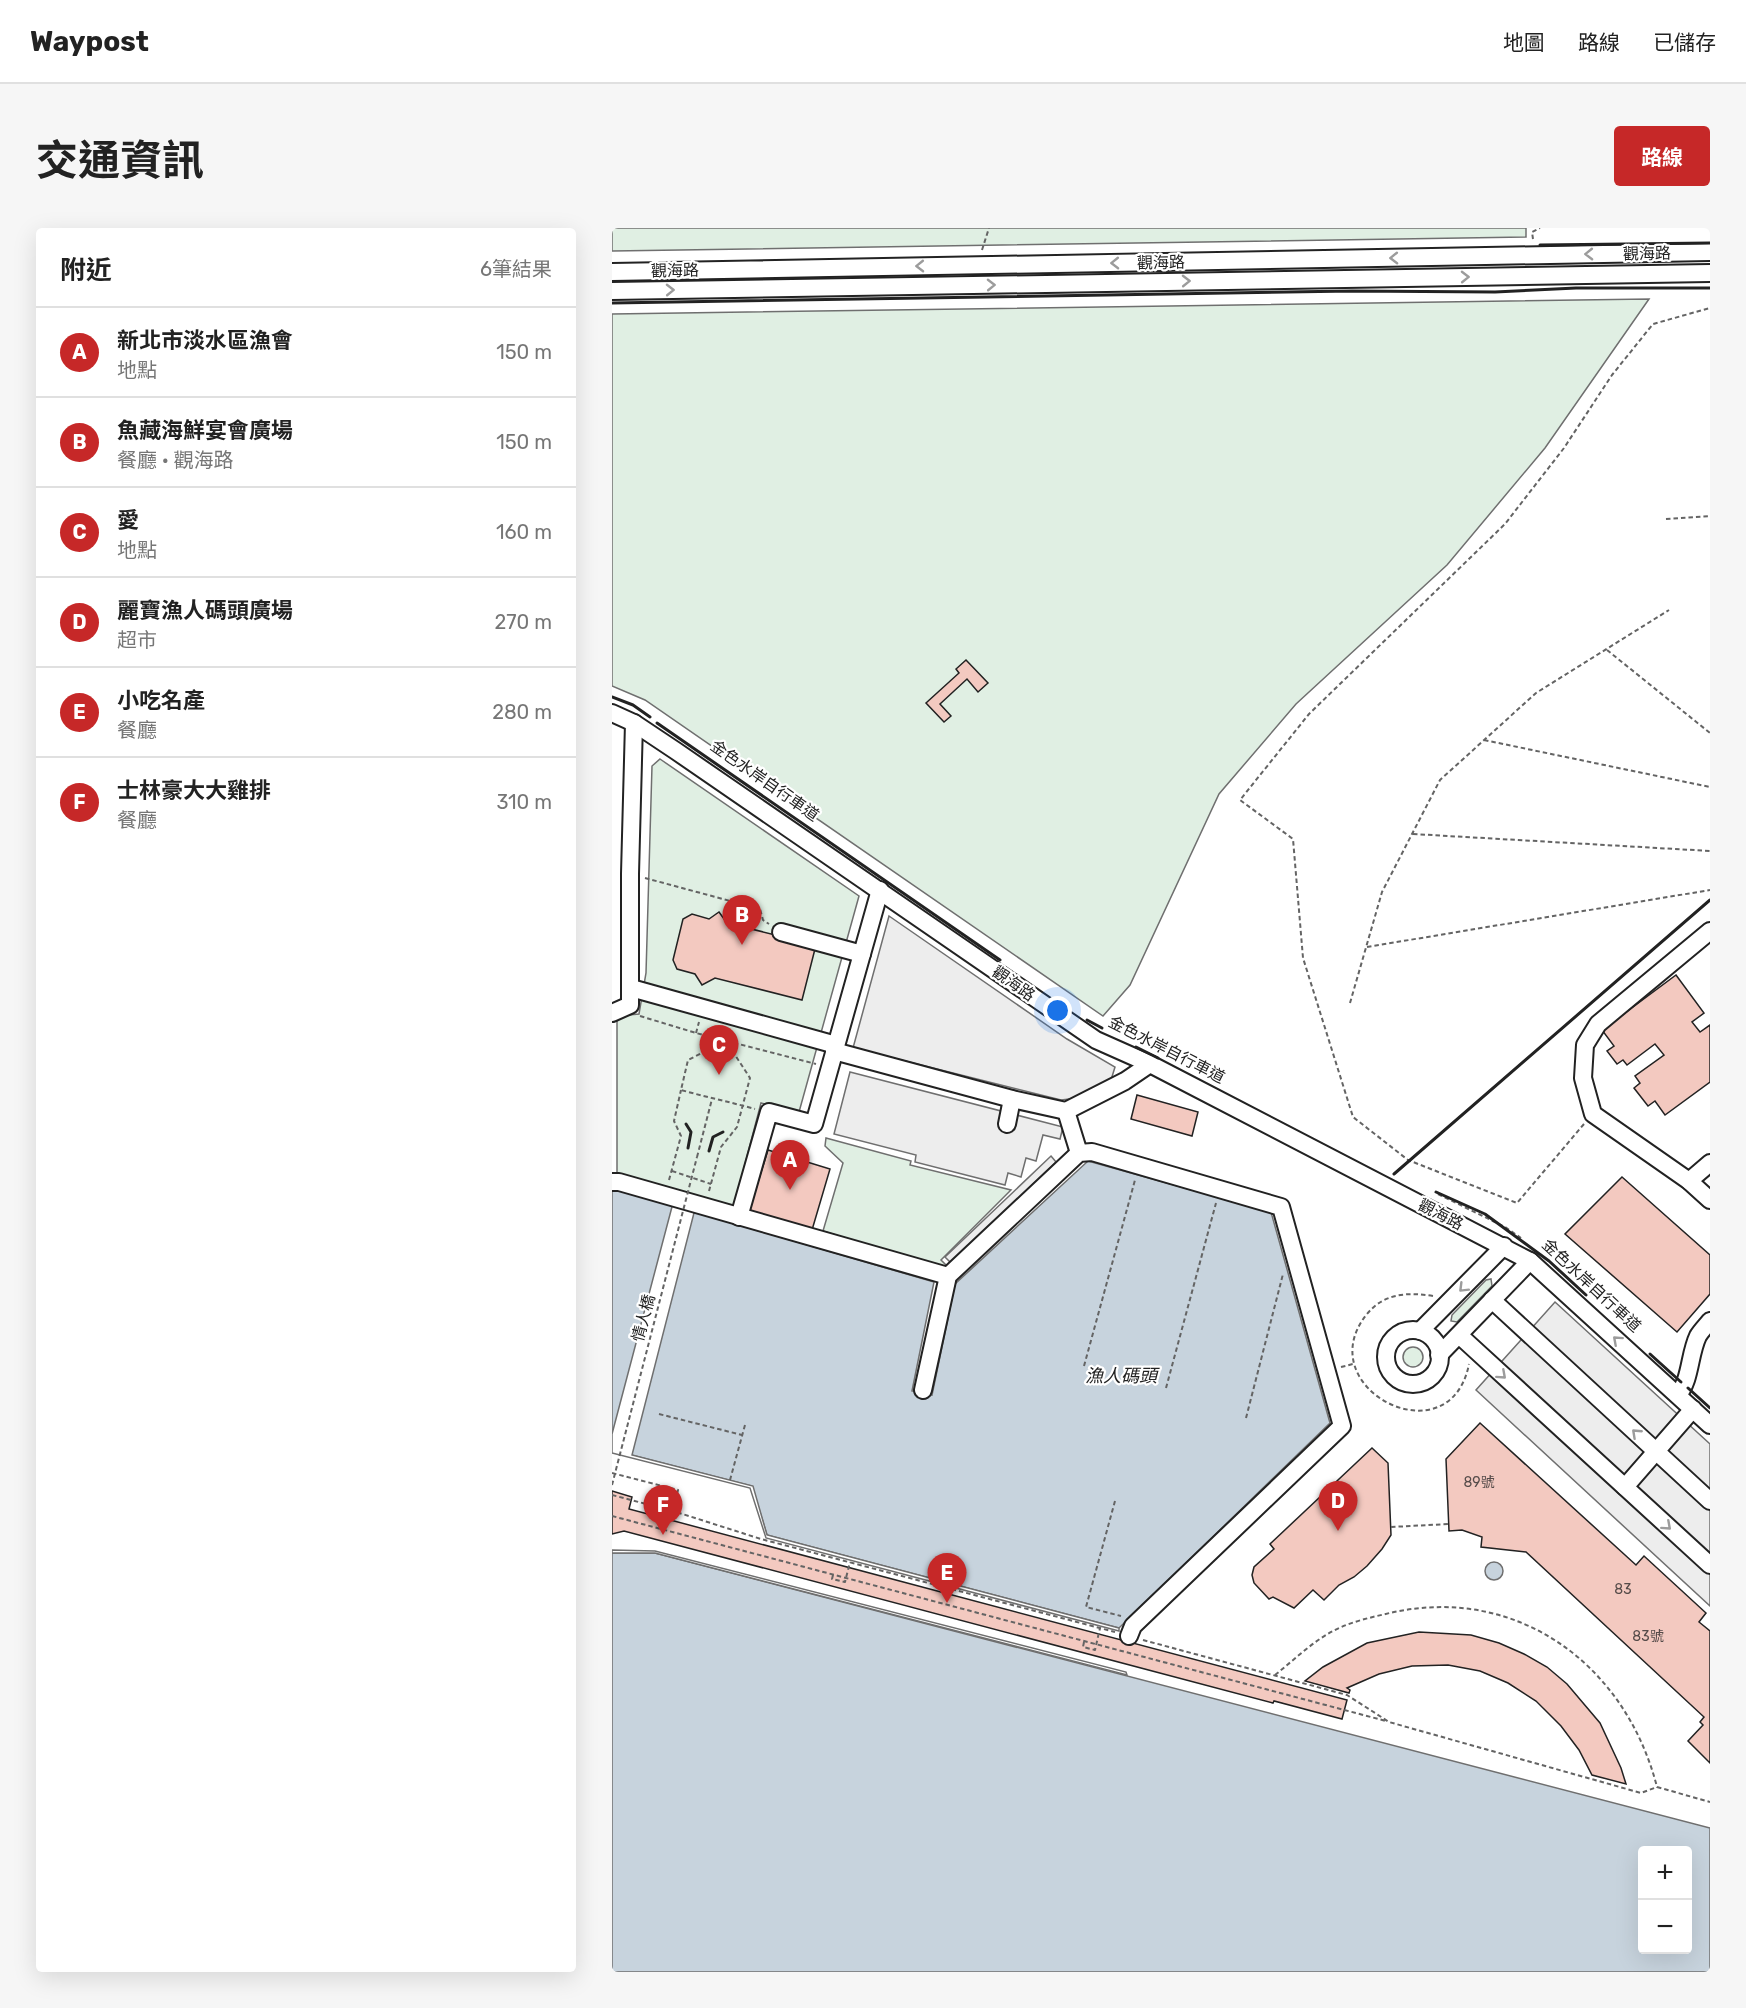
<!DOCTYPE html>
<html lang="zh-TW">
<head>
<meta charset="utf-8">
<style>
  body { margin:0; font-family:Rubik,"Noto Sans TC",sans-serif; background:#f6f6f6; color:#222 }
  .controls { position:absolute; right:18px; bottom:18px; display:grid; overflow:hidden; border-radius:6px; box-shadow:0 6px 24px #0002 }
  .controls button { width:54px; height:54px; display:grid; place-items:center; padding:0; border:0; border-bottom:2px solid #e0e0e0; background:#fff; color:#222; font:30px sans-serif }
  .you { position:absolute; left:446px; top:783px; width:21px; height:21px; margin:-15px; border:4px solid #fff; border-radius:50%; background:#1a73e8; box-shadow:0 0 0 9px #1a73e833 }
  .badge { display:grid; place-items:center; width:39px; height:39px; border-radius:50%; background:#c62828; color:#fff; font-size:20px; font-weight:700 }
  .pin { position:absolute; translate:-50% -50px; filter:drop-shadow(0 2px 3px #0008) }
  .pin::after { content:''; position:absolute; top:32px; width:21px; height:18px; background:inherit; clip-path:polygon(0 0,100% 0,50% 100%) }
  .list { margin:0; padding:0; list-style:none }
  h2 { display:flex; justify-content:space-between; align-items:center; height:78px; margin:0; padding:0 24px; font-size:26px }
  h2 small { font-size:20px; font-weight:400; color:#767676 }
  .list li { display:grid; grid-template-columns:39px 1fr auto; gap:18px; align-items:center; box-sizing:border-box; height:90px; padding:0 24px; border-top:2px solid #e0e0e0 }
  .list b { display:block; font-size:22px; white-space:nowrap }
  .list p { margin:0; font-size:20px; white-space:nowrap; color:#767676 }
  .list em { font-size:20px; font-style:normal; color:#767676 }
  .map { position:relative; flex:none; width:1098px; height:1744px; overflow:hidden; border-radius:6px }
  header { display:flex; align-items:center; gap:36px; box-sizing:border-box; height:84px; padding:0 30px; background:#fff; border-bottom:2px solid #e0e0e0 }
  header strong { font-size:28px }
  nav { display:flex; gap:33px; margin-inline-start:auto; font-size:21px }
  .intro { display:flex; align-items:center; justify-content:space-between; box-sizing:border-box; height:144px; padding:0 36px }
  h1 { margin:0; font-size:42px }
  .button { padding:15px 27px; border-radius:6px; background:#c62828; color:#fff; font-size:21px; font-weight:700 }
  main { display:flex; gap:36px; padding:0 36px }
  aside { flex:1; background:#fff; border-radius:6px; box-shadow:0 6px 24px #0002 }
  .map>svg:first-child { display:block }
  .green { fill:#e0efe3; stroke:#6f6f6f; stroke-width:1.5 }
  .parking { fill:#ededed; stroke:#6f6f6f; stroke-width:1.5 }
  .water { fill:#c7d3dd; stroke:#6f6f6f; stroke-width:1.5; fill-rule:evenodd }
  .pier { fill:#fff; stroke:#6f6f6f; stroke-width:1.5 }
  .building { fill:#f3c9c0; stroke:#222; stroke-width:1.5 }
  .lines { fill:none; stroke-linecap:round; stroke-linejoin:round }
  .minor-casing { stroke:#222; stroke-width:20 }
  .path { stroke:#646464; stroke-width:2; stroke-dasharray:4.5 3; stroke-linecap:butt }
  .minor { stroke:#fff; stroke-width:16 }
  .path-bridge { stroke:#646464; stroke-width:2; stroke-dasharray:4.5 3; stroke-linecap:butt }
  .wall { stroke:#222; stroke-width:3 }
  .oneway { stroke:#9c9c9c }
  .labels { text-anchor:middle; stroke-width:4.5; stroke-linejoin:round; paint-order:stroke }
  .number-label { font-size:14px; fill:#564c4a }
  .street-label { font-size:16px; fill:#222; stroke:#fff }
  .water-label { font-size:18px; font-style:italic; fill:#222; stroke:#fff }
</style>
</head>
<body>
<header>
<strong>Waypost</strong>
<nav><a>地圖</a><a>路線</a><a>已儲存</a></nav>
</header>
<div class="intro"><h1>交通資訊</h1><a class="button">路線</a></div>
<main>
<aside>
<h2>附近<small>6筆結果</small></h2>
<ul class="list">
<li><span class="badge">A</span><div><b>新北市淡水區漁會</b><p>地點</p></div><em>150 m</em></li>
<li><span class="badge">B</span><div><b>魚藏海鮮宴會廣場</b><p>餐廳 · 觀海路</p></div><em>150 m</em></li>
<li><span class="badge">C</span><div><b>愛</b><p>地點</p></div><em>160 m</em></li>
<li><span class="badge">D</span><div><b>麗寶漁人碼頭廣場</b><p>超市</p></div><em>270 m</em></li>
<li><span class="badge">E</span><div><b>小吃名產</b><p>餐廳</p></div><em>280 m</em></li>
<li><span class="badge">F</span><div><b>士林豪大大雞排</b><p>餐廳</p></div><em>310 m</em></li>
</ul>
</aside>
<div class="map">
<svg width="1098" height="1744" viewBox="0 0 1098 1744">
  <rect width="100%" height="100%" fill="#fff"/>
  <g class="green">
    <polygon points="0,0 914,0 914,9 0,23"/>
    <polygon points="1037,71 933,220 835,337 684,476 607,566 518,757 491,788 33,472 0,458 0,86"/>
    <polygon points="48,531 247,668 187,884 149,875 122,978 5,948 5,788 27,786 34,745 40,538"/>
    <polygon points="214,910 299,933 298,937 399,962 329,1032 337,1040 331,1041 211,1003 231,935 213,918"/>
    <polygon points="879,1051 880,1058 845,1094 839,1093 840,1087 874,1052"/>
    <circle cx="801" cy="1129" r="10"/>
  </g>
  <g class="parking">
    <polygon points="277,688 455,811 503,839 499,852 466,870 449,872 241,820"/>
    <polygon points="238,844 451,899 448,911 431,907 424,933 414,930 409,949 396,945 393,957 303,934 304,927 222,906"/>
    <polygon points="439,928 444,934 339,1035 333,1029"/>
    <polygon points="943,1074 1098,1216 1098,1378 864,1162"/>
  </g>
  <g class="water">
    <polygon points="476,933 659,984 718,1195 507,1400 155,1307 140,1258 0,1222 0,960 322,1054 300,1163 320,1167 343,1056"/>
    <path d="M0,1325h43l1055,275v144h-1098zM1030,1622h46v100h-46z"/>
    <circle cx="882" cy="1343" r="9"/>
  </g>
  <g class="pier">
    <polygon points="61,975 83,981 20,1227 141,1258 155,1307 507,1400 507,1403 154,1310 138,1260 0,1225 0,1206"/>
    <polygon points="0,1322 43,1323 514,1444 515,1447 43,1325 0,1325"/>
  </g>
  <g class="building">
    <polygon points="354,432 376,455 366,464 355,451 328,476 339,488 332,494 314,475 347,445 344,441"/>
    <polygon points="107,684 115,695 204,717 190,772 103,750 90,757 83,746 65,741 61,732 71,691 80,686 97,691"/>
    <polygon points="1064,747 1092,785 1080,794 1088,804 1098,797 1098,854 1053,887 1043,873 1036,878 1022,860 1028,855 1023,848 1052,827 1043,816 1015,837 1011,832 1005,836 995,823 1002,818 990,802"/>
    <polygon points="525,867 586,884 580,908 519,891"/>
    <polygon points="156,922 218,941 200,1002 137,983"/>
    <polygon points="1010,949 1098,1027 1098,1066 1065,1104 953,1006"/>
    <polygon points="868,1195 1024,1337 1032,1328 1094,1385 1087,1394 1098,1403 1098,1535 1076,1513 1091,1497 1088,1494 1092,1489 914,1324 869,1319 870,1309 850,1302 837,1303 834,1231"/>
    <polygon points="760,1220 776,1235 779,1307 770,1321 755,1338 742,1349 727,1357 712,1372 701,1362 682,1380 661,1369 657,1371 642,1355 640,1347 642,1339 662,1321 658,1316"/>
    <polygon points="0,1263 20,1269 17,1281 735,1472 730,1491 662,1473 661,1475 12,1303 0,1306"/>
    <polygon points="807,1404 859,1407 887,1415 912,1426 935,1439 955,1456 988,1495 1009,1540 1014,1556 980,1547 967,1522 949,1498 924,1473 896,1455 868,1443 836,1437 800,1438 767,1446 735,1460 738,1462 737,1465 693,1453 711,1439 755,1415"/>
  </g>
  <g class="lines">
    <g class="minor-casing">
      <g id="minor">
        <polyline points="0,44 1098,24"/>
        <polyline points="0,63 1098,45"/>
        <polyline points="0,485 22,495 64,523 484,812 538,836 918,1033 1098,1197"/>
        <polyline points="1098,703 986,796 973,817 971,850 981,886 1077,953 1098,972"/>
        <polyline points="169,704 250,726"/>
        <polyline points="19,760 224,817"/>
        <polyline points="0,785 18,777 18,646 22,495"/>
        <polyline points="222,823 400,871 454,883 513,853 538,836"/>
        <polyline points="454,883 467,925"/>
        <polyline points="395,896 400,871"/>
        <polyline points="1077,953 1098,935"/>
        <polyline points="0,954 7,954 336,1048"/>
        <polyline points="127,989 157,884 202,896 268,662"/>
        <polyline points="880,1072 1098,1273"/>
        <circle cx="801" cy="1129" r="27"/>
        <polyline points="808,1103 892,1018"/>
        <polyline points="847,1107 1098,1337"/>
        <polyline points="827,1127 918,1033"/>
        <polyline points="311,1162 336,1048 467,925 480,924 669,979 730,1198 521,1398 517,1408"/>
        <path d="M1066,1167c13,-16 11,-40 20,-59 3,-5 8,-10 12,-15"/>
        <polyline points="1013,1259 1081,1181"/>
      </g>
    </g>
    <g class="path">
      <polyline points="921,11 920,4 928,0"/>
      <polyline points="370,22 377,0"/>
      <polyline points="1054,291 1098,288"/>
      <polyline points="995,422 1098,505"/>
      <polyline points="872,512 1098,559"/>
      <polyline points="801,606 1098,623"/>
      <polyline points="33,650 148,681 151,692 157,696"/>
      <polyline points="755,719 1098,662"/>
      <polyline points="738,775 770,664 828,552 924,465 1057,382"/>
      <polyline points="28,788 84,805 204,836"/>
      <polyline points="84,805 87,794"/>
      <polyline points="972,896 905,975 796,932 741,889 691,730 681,611 628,572 697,486 893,296 952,220 1000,147 1041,96 1098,80"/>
      <polyline points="85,929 100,871"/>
      <polyline points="60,943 99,956"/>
      <polyline points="57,952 69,908 62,893 69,862"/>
      <path d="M97,963l12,-44 16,-20 13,-49 -24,-37 -38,19 -7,30c25,7 49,12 74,19"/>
      <polyline points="826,966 893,999 909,1010"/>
      <path d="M821,1068c-25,-4 -49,-3 -66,18 -60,74 83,147 102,50"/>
      <polyline points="472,1138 523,952"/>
      <polyline points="729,1139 741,1136"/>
      <polyline points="554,1160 604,975"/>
      <polyline points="47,1186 130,1207"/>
      <polyline points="634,1190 671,1046"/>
      <polyline points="0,1245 66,1262 61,1283"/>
      <polyline points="118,1252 133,1197"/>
      <polyline points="0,1267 61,1283 149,1311 503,1404"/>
      <polyline points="503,1273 474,1379 509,1388"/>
      <polyline points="0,1288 774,1493"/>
      <polyline points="779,1299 837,1296"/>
      <polyline points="221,1347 220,1351 233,1354 238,1334"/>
      <polyline points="531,1412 735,1467 777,1494 1029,1565 1045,1559"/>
      <polyline points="472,1414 471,1419 483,1422 488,1400"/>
      <path d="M663,1447c19,-15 37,-33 58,-44 19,-10 40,-14 61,-19 126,-26 232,54 263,175l53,15"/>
    </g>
    <use href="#minor" class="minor"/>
    <polyline class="path-bridge" points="0,1257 85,929"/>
    <g class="wall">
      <polyline points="928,17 1098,15"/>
      <polyline points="0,75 740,63 883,64 964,60 1098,60"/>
      <polyline points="0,469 21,477 38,489"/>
      <polyline points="45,495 388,732"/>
      <polyline points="475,792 490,800"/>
      <polyline points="524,819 546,830"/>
      <polyline points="74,896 79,904 76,920"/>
      <polyline points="97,923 101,909 111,904"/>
      <polyline points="782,946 1098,672"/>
      <polyline points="824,964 873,986 937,1033 974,1067"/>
      <polyline points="1038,1126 1069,1154"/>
      <polyline points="1076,1160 1098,1180"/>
    </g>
  </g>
  <defs><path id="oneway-chevron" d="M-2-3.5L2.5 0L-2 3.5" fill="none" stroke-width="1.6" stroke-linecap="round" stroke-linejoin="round" transform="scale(1.5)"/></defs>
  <g class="oneway">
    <use href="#oneway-chevron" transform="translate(977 26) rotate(179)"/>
    <use href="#oneway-chevron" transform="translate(782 30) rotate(179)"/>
    <use href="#oneway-chevron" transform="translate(503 35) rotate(179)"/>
    <use href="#oneway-chevron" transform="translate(308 38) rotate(179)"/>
    <use href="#oneway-chevron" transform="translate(853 49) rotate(-1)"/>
    <use href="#oneway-chevron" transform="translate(574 53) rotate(-1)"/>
    <use href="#oneway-chevron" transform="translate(379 57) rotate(-1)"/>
    <use href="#oneway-chevron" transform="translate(58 62) rotate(-1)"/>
    <use href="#oneway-chevron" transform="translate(851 1060) rotate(135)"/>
    <use href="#oneway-chevron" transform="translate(1005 1112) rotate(-138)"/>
    <use href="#oneway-chevron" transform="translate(890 1147) rotate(42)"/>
    <use href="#oneway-chevron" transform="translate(1024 1205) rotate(-137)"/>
    <use href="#oneway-chevron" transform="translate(1055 1298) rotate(42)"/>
  </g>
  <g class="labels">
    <g class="number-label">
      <text x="867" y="1259">89號</text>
      <text x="1011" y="1366">83</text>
      <text x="1036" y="1413">83號</text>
    </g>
    <g class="street-label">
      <text transform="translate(1035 25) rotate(-1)" y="6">觀海路</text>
      <text transform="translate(549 34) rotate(-1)" y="6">觀海路</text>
      <text transform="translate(63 42) rotate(-1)" y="6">觀海路</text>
      <text transform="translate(153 552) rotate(35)" y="6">金色水岸自行車道</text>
      <text transform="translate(402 755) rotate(35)" y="6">觀海路</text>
      <text transform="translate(555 821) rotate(27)" y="6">金色水岸自行車道</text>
      <text transform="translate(829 986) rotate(27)" y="6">觀海路</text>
      <text transform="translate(980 1057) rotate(43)" y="6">金色水岸自行車道</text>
      <text transform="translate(31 1090) rotate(-75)" y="6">情人橋</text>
    </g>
    <g class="water-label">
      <text x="509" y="1154">漁人碼頭</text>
    </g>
  </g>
</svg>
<div class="controls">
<button>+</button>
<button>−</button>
</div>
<div class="you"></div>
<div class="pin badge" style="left:178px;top:962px">A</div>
<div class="pin badge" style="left:130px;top:717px">B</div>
<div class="pin badge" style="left:107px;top:847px">C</div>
<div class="pin badge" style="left:726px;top:1303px">D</div>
<div class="pin badge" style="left:335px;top:1375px">E</div>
<div class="pin badge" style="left:51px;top:1307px">F</div>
</div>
</main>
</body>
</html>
